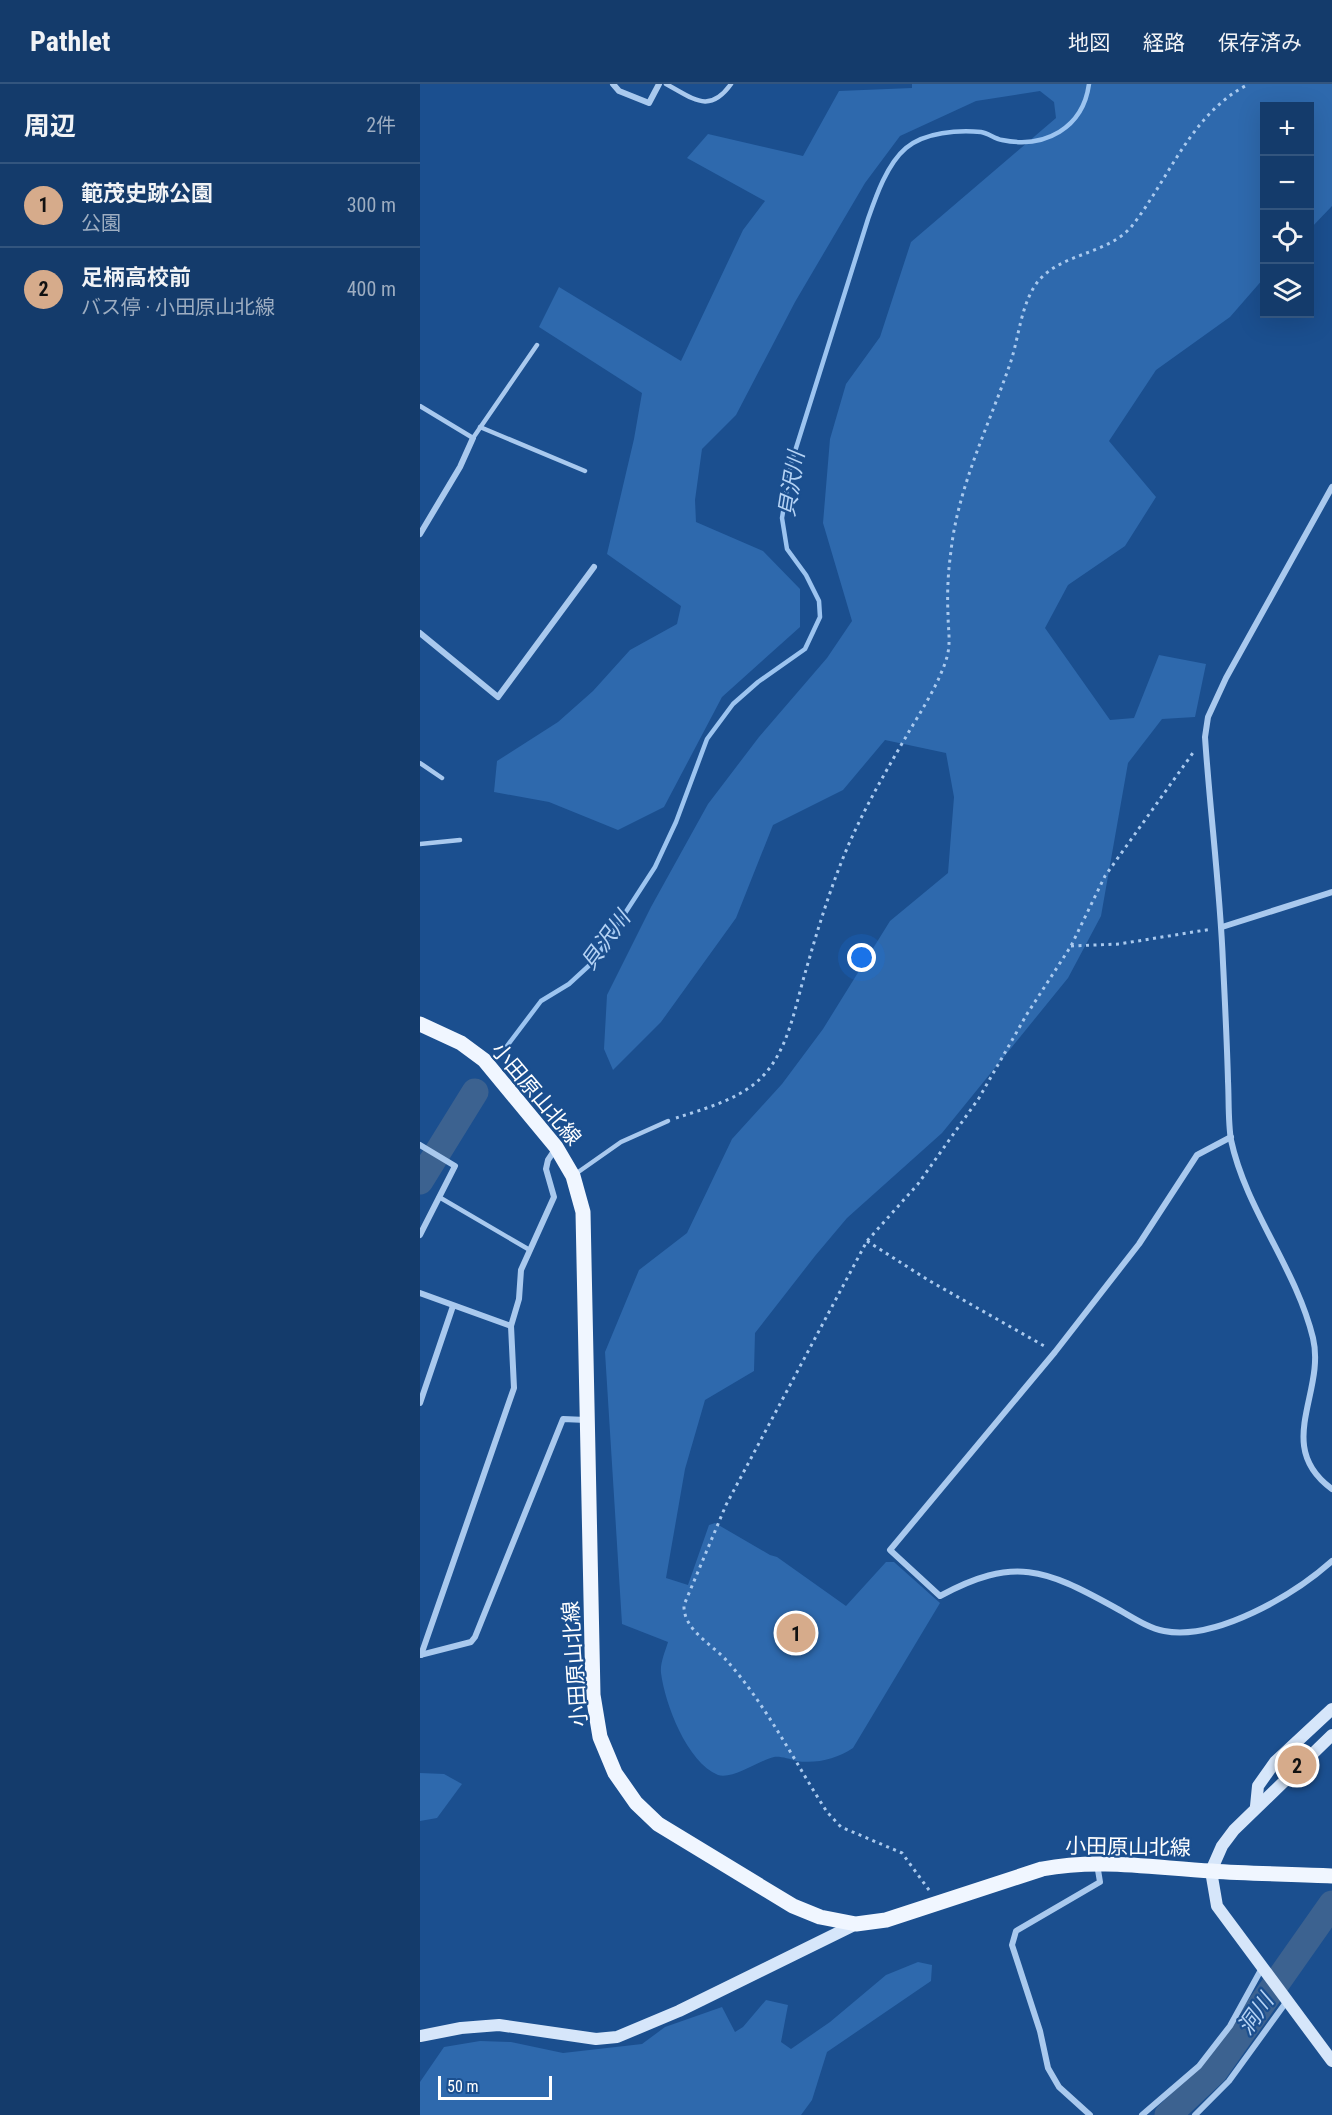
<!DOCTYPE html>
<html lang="ja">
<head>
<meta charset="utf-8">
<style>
  body { margin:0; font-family:"Roboto Condensed","Noto Sans JP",sans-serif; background:#214673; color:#f1f3f6 }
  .controls { position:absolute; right:18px; top:18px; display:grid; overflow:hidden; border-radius:0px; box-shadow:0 6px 24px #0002 }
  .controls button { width:54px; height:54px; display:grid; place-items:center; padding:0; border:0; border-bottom:2px solid #33557e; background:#143b6b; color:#f1f3f6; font:30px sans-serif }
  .scale { position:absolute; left:18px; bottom:15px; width:114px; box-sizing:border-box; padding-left:6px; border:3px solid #fff; border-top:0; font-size:16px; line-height:21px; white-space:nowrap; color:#fff; -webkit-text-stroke:4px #1b4f8f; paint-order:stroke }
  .you { position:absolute; left:442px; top:874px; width:21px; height:21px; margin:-15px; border:4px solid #fff; border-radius:50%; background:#1a73e8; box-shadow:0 0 0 9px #1a73e833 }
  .badge { display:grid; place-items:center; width:39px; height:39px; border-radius:50%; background:#d6ab8b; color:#111; font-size:20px; font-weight:700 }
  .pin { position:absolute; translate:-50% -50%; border:3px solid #fff; box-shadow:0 2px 6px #0006 }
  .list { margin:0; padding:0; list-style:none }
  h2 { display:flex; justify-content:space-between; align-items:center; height:78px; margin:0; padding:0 24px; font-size:26px }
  h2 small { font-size:20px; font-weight:400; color:#9dadc1 }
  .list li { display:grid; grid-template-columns:39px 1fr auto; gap:18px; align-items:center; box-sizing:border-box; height:84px; padding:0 24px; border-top:2px solid #33557e }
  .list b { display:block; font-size:22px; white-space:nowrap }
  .list p { margin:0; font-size:20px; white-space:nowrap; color:#9dadc1 }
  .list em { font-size:20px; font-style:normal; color:#9dadc1 }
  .icon { flex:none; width:33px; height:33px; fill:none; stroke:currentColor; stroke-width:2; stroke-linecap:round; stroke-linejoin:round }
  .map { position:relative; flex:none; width:912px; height:2031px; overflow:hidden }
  header { display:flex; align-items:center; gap:36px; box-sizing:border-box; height:84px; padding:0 30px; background:#143b6b; border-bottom:2px solid #33557e }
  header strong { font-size:28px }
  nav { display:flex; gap:33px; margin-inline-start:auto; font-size:21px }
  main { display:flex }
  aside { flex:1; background:#143b6b }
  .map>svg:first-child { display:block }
  .green { fill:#2e69ad }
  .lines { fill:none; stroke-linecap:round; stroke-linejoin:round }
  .stream { stroke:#9cc4f0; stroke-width:4.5 }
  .river { stroke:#3c6290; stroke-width:27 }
  .path { stroke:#a9c9ee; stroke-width:3; stroke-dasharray:3 4.5; stroke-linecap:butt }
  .lane { stroke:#a9c9ee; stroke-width:4.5 }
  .street { stroke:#a9c9ee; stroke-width:6 }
  .secondary { stroke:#d6e6fa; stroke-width:12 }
  .primary { stroke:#f0f6ff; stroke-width:15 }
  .labels { text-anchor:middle; stroke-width:4.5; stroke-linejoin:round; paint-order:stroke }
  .street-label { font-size:21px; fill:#fff; stroke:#1b4f8f }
  .water-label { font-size:22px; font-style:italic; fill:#b5d3f5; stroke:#1b4f8f }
</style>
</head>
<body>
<header>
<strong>Pathlet</strong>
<nav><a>地図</a><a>経路</a><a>保存済み</a></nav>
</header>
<main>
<aside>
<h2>周辺<small>2件</small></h2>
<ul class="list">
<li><span class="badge">1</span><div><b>範茂史跡公園</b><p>公園</p></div><em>300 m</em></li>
<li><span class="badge">2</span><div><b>足柄高校前</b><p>バス停 · 小田原山北線</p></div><em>400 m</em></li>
</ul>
</aside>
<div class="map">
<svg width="912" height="2031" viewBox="0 0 912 2031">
  <rect width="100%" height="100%" fill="#1b4f8f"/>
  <g class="green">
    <path d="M492,0h420v122l-22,23v-123h-46v172l-34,39 -74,53 -47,71 47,56 -31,49 -57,39 -23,43 65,92 24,-2 25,-63 47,9 -11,53 -33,2 -34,44 -27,153 -33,62 -126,155 -95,85 -32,38 -60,77 -1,38 -49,29 -20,69 -19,109 22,7 21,-60 6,-2 55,32 7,2 69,49 40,-44h8l46,41 -87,145c-17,11 -36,16 -57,13 -6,-2 -16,-5 -22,-4 -14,3 -42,23 -56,18 -31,-13 -53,-71 -57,-102 -1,-10 4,-21 7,-31l-46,-18 -17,-272 34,-82 48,-37 45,-94 50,-55 41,-55 67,-108 58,-48 6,-76 -8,-44 -61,-13 -42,50 -70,35 -37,93 -75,104 -48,48 -9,-21 3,-54 44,-88 57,-103 51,-67 68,-79 25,-37 -29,-98 7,-84 16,-55 34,-47 31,-95 145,-124 -2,-16 -14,-11 -64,10 -76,35 -35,47 -70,119 -59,113 -34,34 -7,51 1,22 67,29 37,38v38l-78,70 -58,110 -46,23 -69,-28 -55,-10 3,-31 61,-39 35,-31 37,-41 47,-26 4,-18 -74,-52 27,-115 8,-46 -103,-66 20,-40 122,74 62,-131 22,-29 -78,-43 21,-24 95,22 36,-65 73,-3z"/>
    <polygon points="0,1689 24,1690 42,1700 17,1734 0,1737"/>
    <polygon points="498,1878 512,1881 511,1897 407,1968 392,2016 381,2031 0,2031 0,1998 24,1963 60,1957 91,1958 143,1969 222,1960 245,1943 302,1923 315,1948 323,1943 346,1916 368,1921 361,1958 371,1965 410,1938 466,1891"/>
  </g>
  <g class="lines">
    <path class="stream" d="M87,962l34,-45 28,-17 25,-23 61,-94 21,-45 31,-83 26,-35 25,-22 47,-33 8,-17 7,-15 -1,-16 -13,-26 -19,-26 -5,-31 9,-54 77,-245c8,-23 19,-55 38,-71 19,-16 52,-18 75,-16 7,1 14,7 21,8 43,9 81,-12 87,-56"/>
    <g class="river">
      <polyline points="0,1097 55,1008"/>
      <polyline points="748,2031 794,1988 912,1820"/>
    </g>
    <g class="path">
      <polyline points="651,862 699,860 792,845"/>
      <path d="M256,1034c28,-9 64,-19 85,-40 28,-28 34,-72 45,-108 12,-42 25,-84 42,-124 17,-39 38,-75 59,-111 14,-24 32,-51 40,-78 4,-15 1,-28 1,-43 -1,-21 0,-42 3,-63 7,-65 39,-128 60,-190 8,-25 10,-55 25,-77 24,-33 75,-28 99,-62 36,-48 58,-110 114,-138"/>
      <polyline points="447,1157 508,1196 626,1263"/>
      <path d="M509,1806l-27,-37 -61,-26 -14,-15c-31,-48 -62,-109 -100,-151 -15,-17 -44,-31 -43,-56l42,-100 141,-264 51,-57 61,-86 48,-84 44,-68 34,-70 90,-126"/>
    </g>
    <g class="lane">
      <path d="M246,0c27,14 43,31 65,0"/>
      <polyline points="0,322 53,354 117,261"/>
      <polyline points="60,343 165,387"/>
      <polyline points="0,679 22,694"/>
      <polyline points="0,760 40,756"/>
      <polyline points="154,1091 201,1058 248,1037"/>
      <polyline points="19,1113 108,1165"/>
    </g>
    <g class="street">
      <polyline points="193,0 199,7 229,19 239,0"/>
      <path d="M912,403l-106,191 -18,39 -3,20c5,75 15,151 18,226 2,40 4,79 5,118 1,19 0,41 3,59 15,70 65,128 82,198 13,55 -40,108 19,151"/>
      <polyline points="0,450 40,383 53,354"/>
      <polyline points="0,549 78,613 174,483"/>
      <polyline points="802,843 912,808"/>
      <path d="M811,1053l-34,18 -58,89 -84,108 -165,198 50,46c74,-40 105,-27 174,11 15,8 33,21 50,24 52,10 130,-36 168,-70"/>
      <polyline points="0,1061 35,1082 0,1151"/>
      <polyline points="0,1209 91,1242"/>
      <polyline points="0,1319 33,1222"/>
      <polyline points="0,1571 51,1558 55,1553 143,1335 166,1336"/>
      <polyline points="1,1571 94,1304 91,1242 99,1215 101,1186 134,1113 126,1085 128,1076 136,1064"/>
      <polyline points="670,2031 639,2003 628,1984 620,1947 592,1861 596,1847 680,1798 677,1780"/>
      <polyline points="722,2031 779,1982 810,1942 842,1884"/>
      <polyline points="775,2031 809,1997 867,1917"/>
    </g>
    <g class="secondary">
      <polyline points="912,1651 814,1746 802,1762 791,1787 797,1822 912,1977"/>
      <polyline points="836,1722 838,1702 855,1678 912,1625"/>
      <polyline points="0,1952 41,1944 79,1941 176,1955 197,1953 259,1927 436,1840"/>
    </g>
    <path class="primary" d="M0,940l41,19 23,17 72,87 17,29 10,36 10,483 7,42 15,36 21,30 22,21 135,82 27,11 36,7 30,-4 156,-51c57,-11 113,-1 170,2 40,3 80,3 120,5"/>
  </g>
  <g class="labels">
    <g class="street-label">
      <text transform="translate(116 1010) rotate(50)" y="7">小田原山北線</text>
      <text transform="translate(155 1580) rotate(-94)" y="7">小田原山北線</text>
      <text transform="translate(708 1763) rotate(1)" y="7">小田原山北線</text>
    </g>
    <g class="water-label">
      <text transform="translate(371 400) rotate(-81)" y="8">貝沢川</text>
      <text transform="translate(185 856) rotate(-54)" y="8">貝沢川</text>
      <text transform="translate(835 1930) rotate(-55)" y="8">洞川</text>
    </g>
  </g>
</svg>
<div class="controls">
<button>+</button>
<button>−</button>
<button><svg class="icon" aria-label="locate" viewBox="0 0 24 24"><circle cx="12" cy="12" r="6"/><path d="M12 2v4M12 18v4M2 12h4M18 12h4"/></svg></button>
<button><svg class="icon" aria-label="layers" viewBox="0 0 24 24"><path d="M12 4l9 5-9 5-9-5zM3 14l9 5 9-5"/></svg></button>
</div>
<div class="scale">50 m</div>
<div class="you"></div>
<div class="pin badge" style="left:376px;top:1549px">1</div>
<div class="pin badge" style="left:877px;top:1681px">2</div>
</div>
</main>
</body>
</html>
